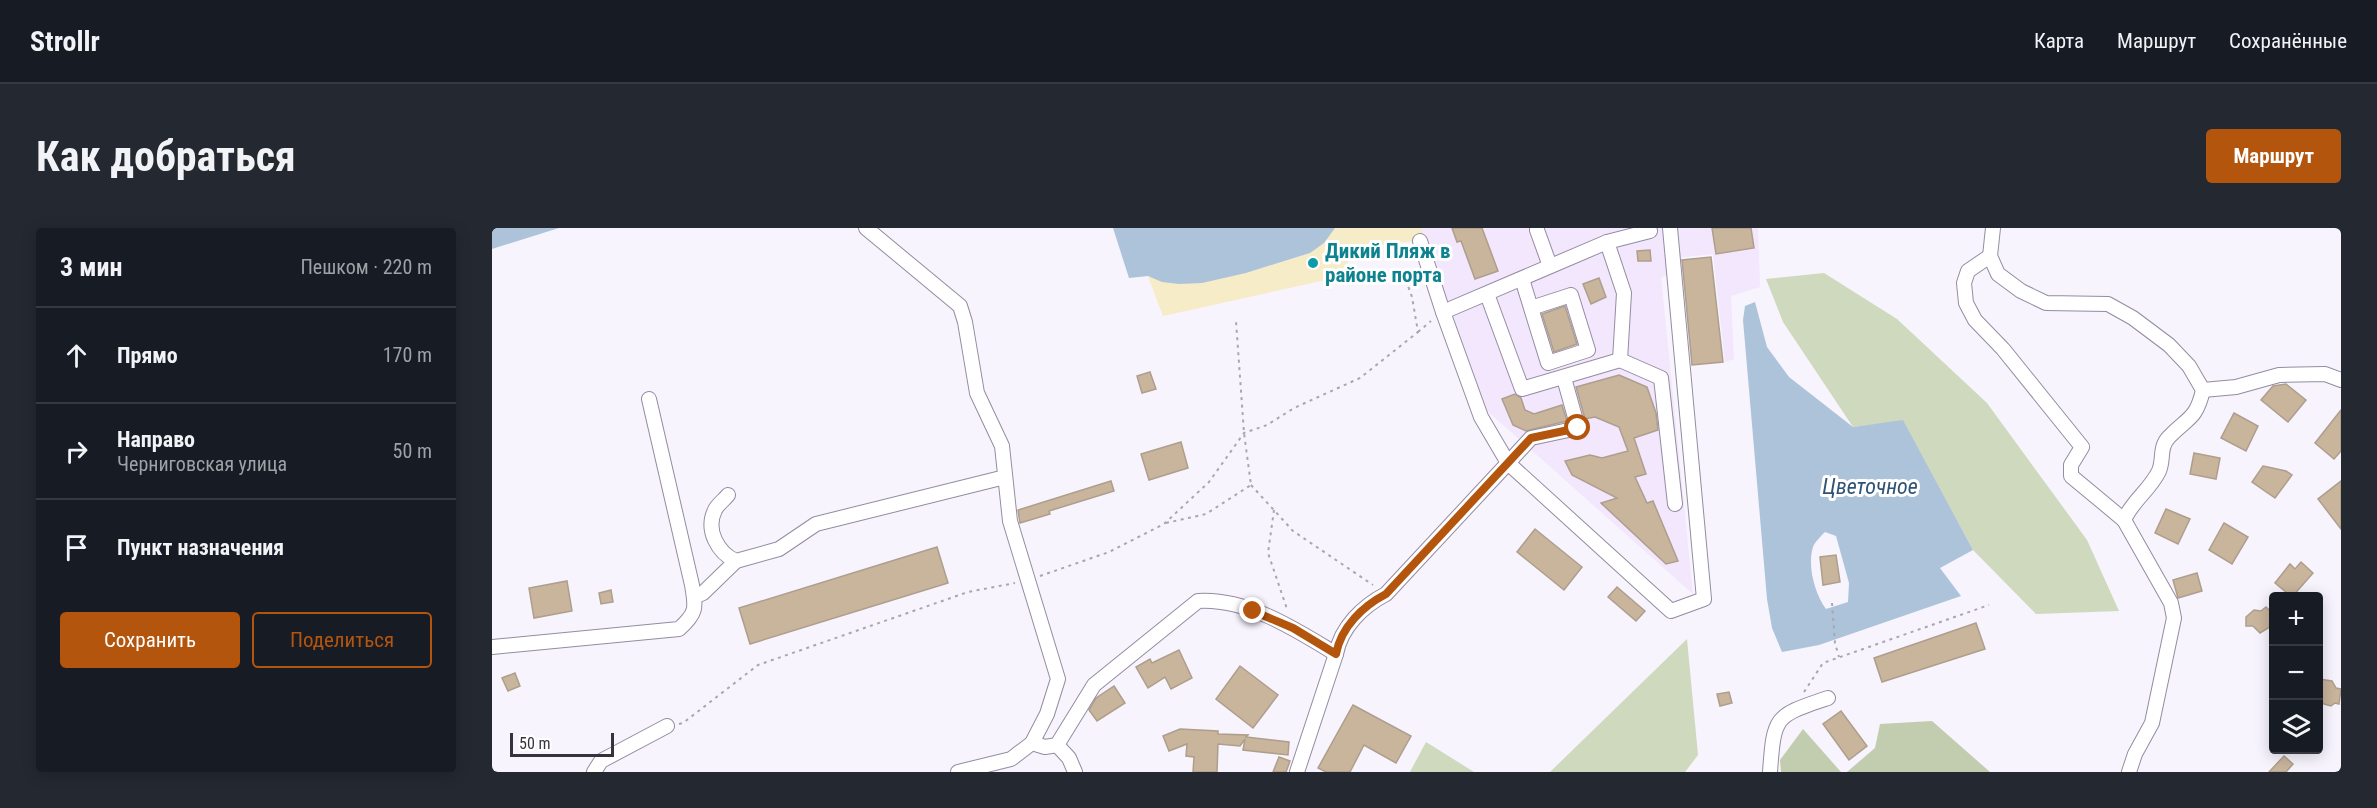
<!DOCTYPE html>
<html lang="ru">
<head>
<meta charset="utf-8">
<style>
  body { margin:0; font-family:"Roboto Condensed",sans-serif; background:#242831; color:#f1f3f6 }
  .controls { position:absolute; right:18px; bottom:18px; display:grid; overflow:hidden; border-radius:6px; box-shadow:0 3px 15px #0003 }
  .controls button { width:54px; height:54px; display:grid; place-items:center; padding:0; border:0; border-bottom:2px solid #363941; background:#171b24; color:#f1f3f6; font:30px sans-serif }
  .scale { position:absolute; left:18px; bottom:15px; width:104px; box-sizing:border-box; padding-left:6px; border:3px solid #36333c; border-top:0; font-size:16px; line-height:21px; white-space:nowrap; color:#36333c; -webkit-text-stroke:4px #fff; paint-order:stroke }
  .stop { position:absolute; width:18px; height:18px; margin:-14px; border:4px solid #b4550d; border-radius:50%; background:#fff }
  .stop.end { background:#b4550d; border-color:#fff; box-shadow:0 2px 6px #0008 }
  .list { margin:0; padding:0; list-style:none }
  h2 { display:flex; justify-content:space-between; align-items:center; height:78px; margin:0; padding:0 24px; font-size:26px }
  h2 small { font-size:20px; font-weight:400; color:#9ea1a6 }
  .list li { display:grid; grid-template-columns:39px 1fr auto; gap:18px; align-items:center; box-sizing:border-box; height:96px; padding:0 24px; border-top:2px solid #363941 }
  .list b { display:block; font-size:22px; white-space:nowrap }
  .list p { margin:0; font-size:20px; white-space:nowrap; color:#9ea1a6 }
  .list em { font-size:20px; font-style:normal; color:#9ea1a6 }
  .actions { display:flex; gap:12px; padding:18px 24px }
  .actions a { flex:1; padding:14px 0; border:2px solid #b4550d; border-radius:6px; text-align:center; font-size:21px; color:#b4550d }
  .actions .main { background:#b4550d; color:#fff }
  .icon { flex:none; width:33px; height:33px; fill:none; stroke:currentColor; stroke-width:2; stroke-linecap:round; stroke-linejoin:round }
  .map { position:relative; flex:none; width:1849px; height:544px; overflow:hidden; border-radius:6px }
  header { display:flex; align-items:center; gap:36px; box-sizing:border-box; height:84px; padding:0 30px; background:#171b24; border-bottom:2px solid #363941 }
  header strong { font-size:28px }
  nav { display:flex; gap:33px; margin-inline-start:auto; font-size:21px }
  .intro { display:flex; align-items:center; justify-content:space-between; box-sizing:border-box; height:144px; padding:0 36px }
  h1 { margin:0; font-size:42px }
  .button { padding:15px 27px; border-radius:6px; background:#b4550d; color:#fff; font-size:21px; font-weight:700 }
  main { display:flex; gap:36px; padding:0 36px }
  aside { flex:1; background:#171b24; border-radius:6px; box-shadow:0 3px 15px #0003 }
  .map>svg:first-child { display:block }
  .industrial { fill:#f2e7fc }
  .green { fill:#cfd9bd }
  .forest { fill:#c2ccaf }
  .sand { fill:#f6ecc7 }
  .water { fill:#adc3da; fill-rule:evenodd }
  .building { fill:#c9b49c; stroke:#ae9e8d; stroke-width:1.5 }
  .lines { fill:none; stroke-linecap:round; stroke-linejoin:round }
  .minor-casing { stroke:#948ca1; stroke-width:16 }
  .path { stroke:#a9a6af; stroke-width:2; stroke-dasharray:3 4.5; stroke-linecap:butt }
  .minor { stroke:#fff; stroke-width:14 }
  .route { stroke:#b4550d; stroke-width:8 }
  .culture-dot { fill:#0f9aa8; stroke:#fff; stroke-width:2 }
  .labels { text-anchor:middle; stroke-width:6; stroke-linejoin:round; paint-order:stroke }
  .culture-label { font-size:21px; font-weight:bold; fill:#0d838f; stroke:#fff; text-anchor:start }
  .water-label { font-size:22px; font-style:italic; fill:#2f5275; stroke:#fff }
</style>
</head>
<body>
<header>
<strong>Strollr</strong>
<nav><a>Карта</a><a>Маршрут</a><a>Сохранённые</a></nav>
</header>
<div class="intro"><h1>Как добраться</h1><a class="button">Маршрут</a></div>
<main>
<aside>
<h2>3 мин<small>Пешком · 220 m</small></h2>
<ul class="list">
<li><svg class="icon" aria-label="ahead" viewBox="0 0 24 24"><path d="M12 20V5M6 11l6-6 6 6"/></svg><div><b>Прямо</b></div><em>170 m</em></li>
<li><svg class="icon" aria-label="right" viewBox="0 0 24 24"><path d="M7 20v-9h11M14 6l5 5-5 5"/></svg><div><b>Направо</b><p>Черниговская улица</p></div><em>50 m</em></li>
<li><svg class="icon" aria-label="arrive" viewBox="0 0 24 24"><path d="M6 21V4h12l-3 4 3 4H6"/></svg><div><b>Пункт назначения</b></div></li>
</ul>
<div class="actions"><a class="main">Сохранить</a><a>Поделиться</a></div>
</aside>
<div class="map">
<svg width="1849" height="544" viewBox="0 0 1849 544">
  <rect width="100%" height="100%" fill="#f7f4fd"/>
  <polygon class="industrial" points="929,0 1266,0 1268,59 1239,68 1242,131 1233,134 1221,26 1183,30 1185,46 1169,49 1201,366 992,180"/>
  <g class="green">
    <polygon points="1332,45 1405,91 1495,175 1595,312 1627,383 1544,386 1481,322 1411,193 1361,199 1291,94 1274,51"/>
    <polygon points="1195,411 1206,527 1193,544 1058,544"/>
    <polygon points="934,514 982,544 918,544"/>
  </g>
  <g class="forest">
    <polygon points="1440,493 1498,544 1355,544 1383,520 1388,496"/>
    <polygon points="1311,501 1349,544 1289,544 1288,532"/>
  </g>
  <polygon class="sand" points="841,0 929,0 933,12 868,19 843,50 671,88 656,48 687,56 754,45 818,25"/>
  <g class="water">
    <polygon points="0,0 67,0 0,21"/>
    <polygon points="621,0 843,0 832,15 818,25 754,45 710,55 687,56 670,54 656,48 637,50"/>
    <path d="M1263,74l12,45 22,30 64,50 50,-7 70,130 -33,18 21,28 -142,49 -37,7 -10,-24 -5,-29 -24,-279 2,-14zM1333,304l11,4 13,47 -1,19 -22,7c-11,-15 -19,-43 -13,-62 2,-5 8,-11 12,-15z"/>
  </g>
  <g class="building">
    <polygon points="960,0 990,0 1006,43 983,51 969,13 965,14"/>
    <polygon points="1220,0 1259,0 1262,20 1224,26"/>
    <polygon points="1158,22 1159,33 1146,33 1145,23"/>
    <polygon points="1219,29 1231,134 1200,137 1190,32"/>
    <polygon points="1107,50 1114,69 1099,76 1091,56"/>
    <polygon points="1073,78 1085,116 1062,124 1050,86"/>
    <polygon points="658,144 664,161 650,165 645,148"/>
    <polygon points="1127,147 1155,159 1164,185 1166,202 1142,210 1154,246 1143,249 1155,275 1161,273 1186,333 1174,336 1109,275 1125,270 1080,247 1073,233 1098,227 1110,230 1136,223 1127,199 1103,189 1093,191 1084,159"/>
    <polygon points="1794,156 1814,172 1796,194 1769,172 1781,158"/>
    <polygon points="1023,166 1029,170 1033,182 1042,186 1070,177 1075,193 1034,203 1021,197 1010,171"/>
    <polygon points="1849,182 1849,223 1842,231 1823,215"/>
    <polygon points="1742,185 1766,198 1754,223 1729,210"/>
    <polygon points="689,214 696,240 657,252 649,226"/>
    <polygon points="1702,225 1728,230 1724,251 1698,246"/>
    <polygon points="1771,238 1794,243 1800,247 1783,270 1760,254"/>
    <polygon points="619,253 622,263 557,283 558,286 528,295 526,282"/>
    <polygon points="1849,253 1849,301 1826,271"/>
    <polygon points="1674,281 1698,291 1686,316 1663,305"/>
    <polygon points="1732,295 1756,309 1740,336 1717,322"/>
    <polygon points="1043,301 1090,339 1072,362 1025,324"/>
    <polygon points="445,319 456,355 258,416 247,380"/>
    <polygon points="1344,327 1348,354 1331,357 1328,329"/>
    <polygon points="1809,334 1821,345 1800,369 1783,355 1798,336 1803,341"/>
    <polygon points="1705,345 1710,363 1686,370 1681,352"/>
    <polygon points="75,353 80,383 42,390 37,360"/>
    <polygon points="1125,359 1153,383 1144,393 1116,369"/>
    <polygon points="119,362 121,374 109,376 107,365"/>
    <polygon points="1774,379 1782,387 1781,397 1768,405 1761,398 1754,398 1754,389 1762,382 1769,383"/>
    <polygon points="1484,395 1493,421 1390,454 1382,430"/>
    <polygon points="687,422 700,450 679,461 673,449 656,460 644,439 658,431 660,435"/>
    <polygon points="748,438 786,467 761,500 724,471"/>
    <polygon points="23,445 28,458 16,463 10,450"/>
    <polygon points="1827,451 1840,453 1844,460 1849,461 1847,476 1843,475 1839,478 1832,476 1827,472"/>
    <polygon points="622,458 633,475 605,493 597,482 604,470"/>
    <polygon points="1237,464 1240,475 1228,478 1225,466"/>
    <polygon points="861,477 919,508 904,535 872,517 858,544 834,544 826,540"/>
    <polygon points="1349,483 1375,518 1357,532 1331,496"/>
    <polygon points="688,501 726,503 726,506 756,507 754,509 797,514 796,527 751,522 753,511 748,518 726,516 725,544 701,544 702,529 694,528 695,516 677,523 671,508"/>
    <polygon points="1792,528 1801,536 1794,544 1777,544"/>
    <polygon points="787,529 798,533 794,544 781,544"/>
  </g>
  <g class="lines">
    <g class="minor-casing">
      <g id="minor">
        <polyline points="374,0 468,78 473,94 485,165 510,218 518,293 566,451 555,486 540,515 519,531 466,544"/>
        <path d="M1501,0l-3,28 8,18 23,17 25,12 62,1 25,14 36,27 20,21 14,24c-7,30 -15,27 -34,47 -10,10 -5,23 -10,34 -9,19 -27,30 -35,49l47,83 3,15 -22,105 -17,31 -6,18"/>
        <polyline points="1045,2 1058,38"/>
        <polyline points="928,13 951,84"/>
        <polyline points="1115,14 1132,65 1128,132 1169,150 1183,276"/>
        <polyline points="1498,28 1476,43 1472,55 1474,75 1483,92 1511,121 1590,219 1579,237 1579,248 1632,292"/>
        <polyline points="1030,51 1056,135 1096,122 1079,67 1039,80"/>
        <polyline points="995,66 1030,161 1128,132"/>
        <polyline points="1072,150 1086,200 1039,210 1016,235 989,189 951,84 1115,14 1158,3"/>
        <polyline points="1711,162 1744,159 1787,147 1833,146 1849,152"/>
        <path d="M236,267c-4,5 -11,10 -13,15 -10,20 3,43 21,51l43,-12 37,-25 189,-47"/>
        <polyline points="202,369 211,365 244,333"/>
        <path d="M0,419l187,-18c18,-16 17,-21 13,-44l-43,-186"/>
        <path d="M540,515l13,4 12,-2 37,-60 104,-84c49,-3 97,28 138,53"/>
        <polyline points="565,517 577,530 583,544"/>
        <polyline points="102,544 109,533 175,498"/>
        <path d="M805,544l39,-118c5,-27 27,-48 50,-60l122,-131 163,148 33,-12 -34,-371"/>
        <path d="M1278,544c4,-57 5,-56 58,-74"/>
      </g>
    </g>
    <g class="path">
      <polyline points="926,104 939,93"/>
      <polyline points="759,257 801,303 881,357"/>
      <polyline points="782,282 776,325 795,381"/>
      <polyline points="674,295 714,286 759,257 752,205 744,93"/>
      <polyline points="548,348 617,324 672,296 717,254 752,205 775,197 802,180 868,150 926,104 920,69 911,44"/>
      <polyline points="1340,375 1343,415 1347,429"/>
      <polyline points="1312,464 1331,435 1497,377"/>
      <polyline points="187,496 191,495 266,437 476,364 523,355"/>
    </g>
    <use href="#minor" class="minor"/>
  </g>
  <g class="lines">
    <path class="route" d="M761,383l40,17 43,26c5,-27 27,-48 50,-60l145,-156 47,-10"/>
  </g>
  <circle class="culture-dot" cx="821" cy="35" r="6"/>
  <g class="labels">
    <g class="culture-label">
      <text x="833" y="30">Дикий Пляж в<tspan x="833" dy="24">районе порта</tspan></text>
    </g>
    <g class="water-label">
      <text x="1378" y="266">Цветочное</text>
    </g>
  </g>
</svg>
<div class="controls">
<button>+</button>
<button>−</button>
<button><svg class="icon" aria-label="layers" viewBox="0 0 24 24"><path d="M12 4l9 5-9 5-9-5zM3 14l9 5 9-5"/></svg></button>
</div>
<div class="scale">50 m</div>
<div class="stop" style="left:1086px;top:200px"></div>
<div class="stop end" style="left:761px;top:383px"></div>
</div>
</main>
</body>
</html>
